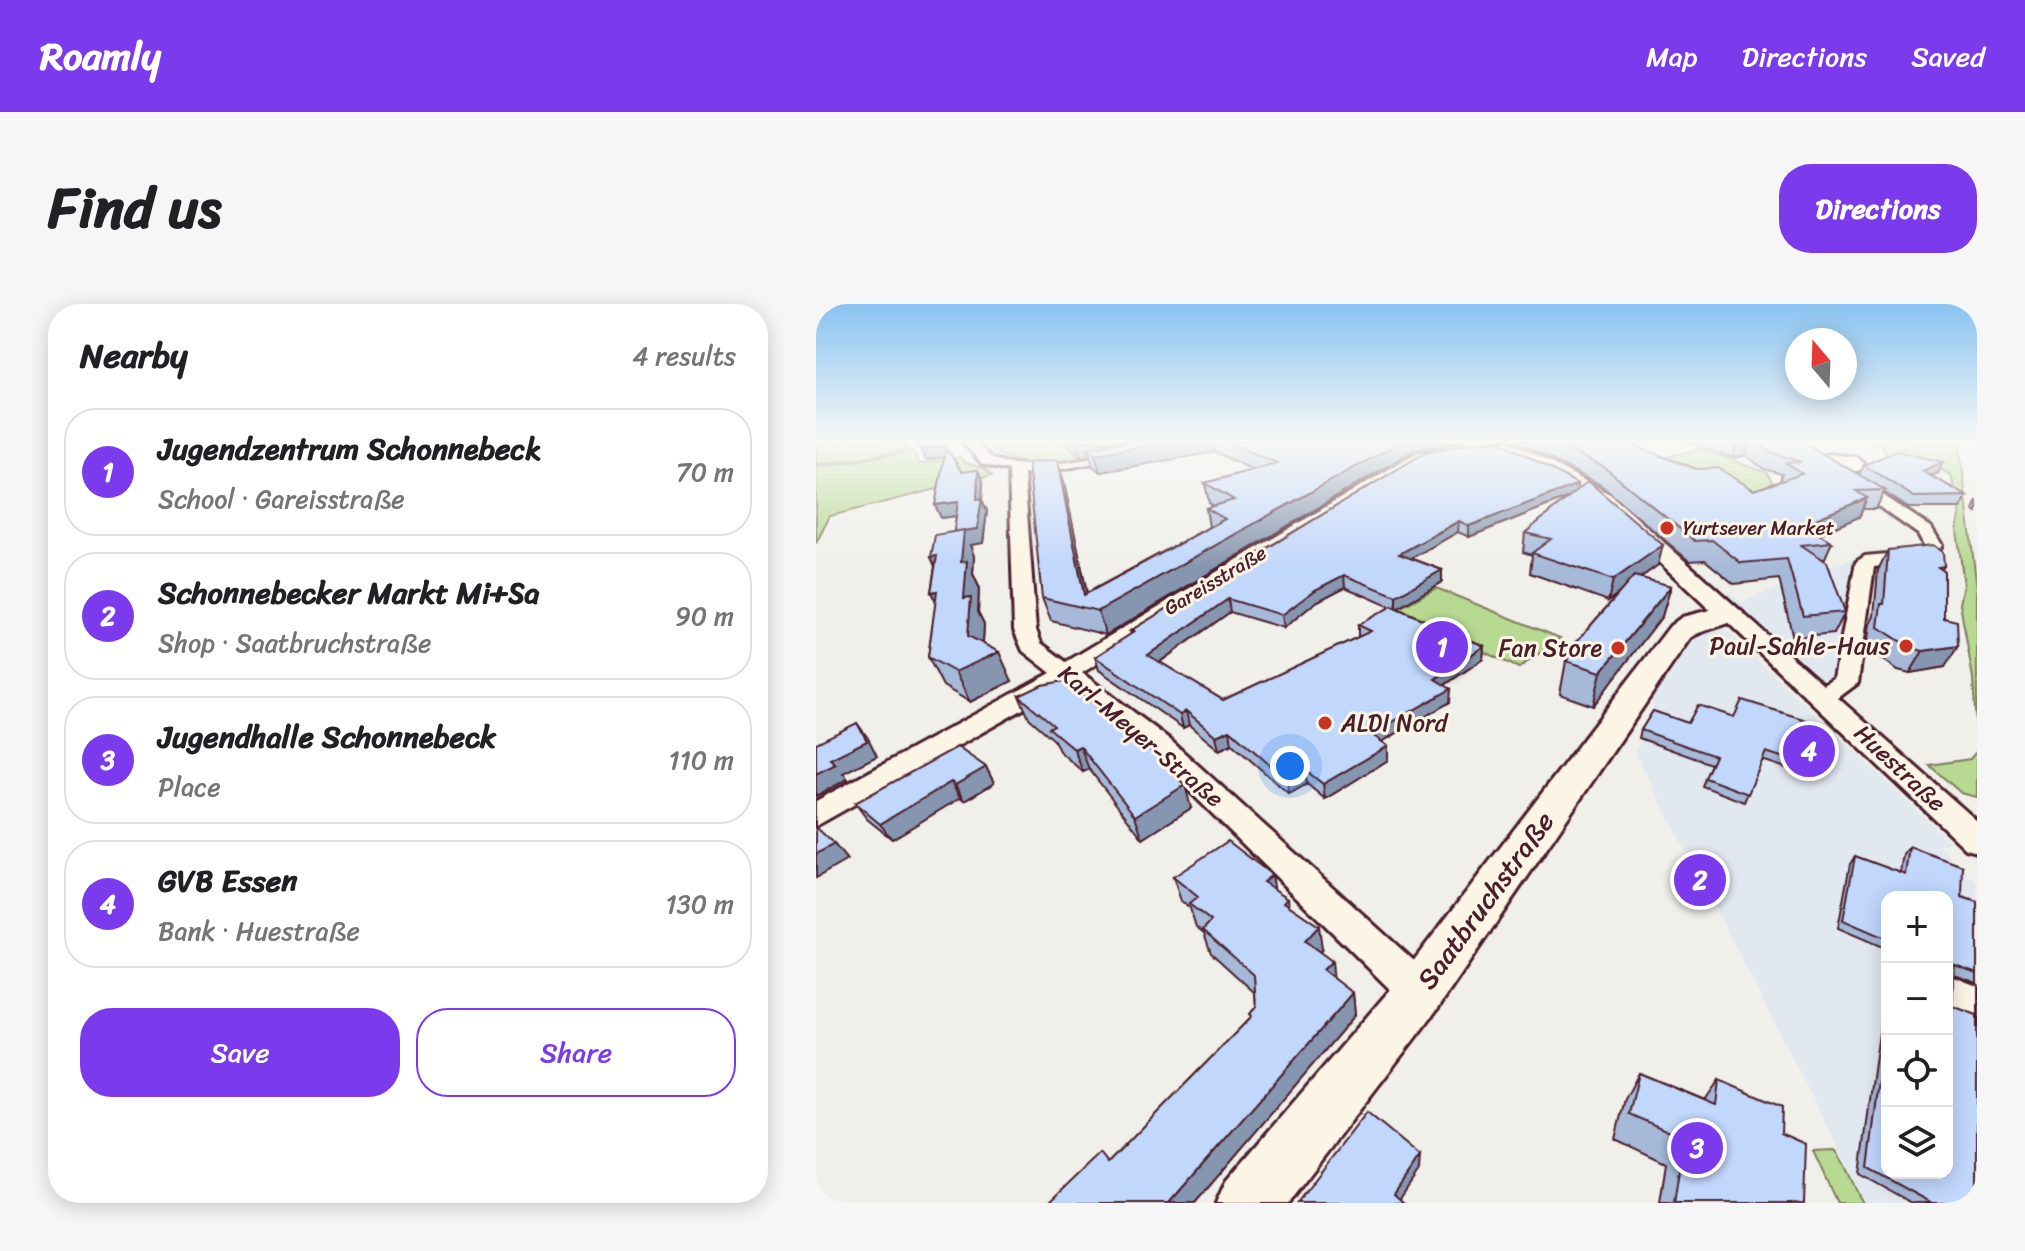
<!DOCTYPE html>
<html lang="en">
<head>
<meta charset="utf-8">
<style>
  body { margin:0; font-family:Sriracha,sans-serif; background:#f6f6f6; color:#202124 }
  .controls { position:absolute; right:24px; bottom:24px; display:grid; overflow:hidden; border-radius:16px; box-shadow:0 4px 20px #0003 }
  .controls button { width:72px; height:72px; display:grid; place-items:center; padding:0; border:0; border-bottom:2px solid #e0e0e0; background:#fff; color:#202124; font:40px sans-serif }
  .compass { position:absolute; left:969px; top:24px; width:72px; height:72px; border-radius:50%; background:#fff; box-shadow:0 4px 20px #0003; rotate:341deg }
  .you { position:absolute; left:474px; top:462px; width:28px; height:28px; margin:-20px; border:6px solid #fff; border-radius:50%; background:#1a73e8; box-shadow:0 0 0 12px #1a73e833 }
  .badge { display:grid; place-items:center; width:52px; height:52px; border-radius:50%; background:#7c3aed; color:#fff; font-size:26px; font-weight:700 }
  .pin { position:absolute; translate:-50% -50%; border:4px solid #fff; box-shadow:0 2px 8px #0006 }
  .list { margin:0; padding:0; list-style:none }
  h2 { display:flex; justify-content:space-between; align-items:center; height:104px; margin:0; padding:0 32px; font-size:34px }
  h2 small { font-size:26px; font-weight:400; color:#757577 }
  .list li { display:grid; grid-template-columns:52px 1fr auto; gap:24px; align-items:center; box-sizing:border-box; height:128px; margin:0 16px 16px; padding:0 16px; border:2px solid #e0e0e0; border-radius:32px }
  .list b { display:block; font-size:30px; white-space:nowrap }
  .list p { margin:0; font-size:26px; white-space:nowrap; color:#757577 }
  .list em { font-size:26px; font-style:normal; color:#757577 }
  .actions { display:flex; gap:16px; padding:24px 32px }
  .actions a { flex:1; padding:18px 0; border:2px solid #7c3aed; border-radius:32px; text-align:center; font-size:28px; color:#7c3aed }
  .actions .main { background:#7c3aed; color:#fff }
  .icon { flex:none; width:44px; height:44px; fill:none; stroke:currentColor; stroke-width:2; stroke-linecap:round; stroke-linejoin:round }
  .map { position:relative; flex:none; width:1161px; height:899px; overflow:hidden; border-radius:32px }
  header { display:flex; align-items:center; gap:48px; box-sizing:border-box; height:112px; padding:0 40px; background:#7c3aed; color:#fff }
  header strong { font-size:38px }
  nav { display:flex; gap:44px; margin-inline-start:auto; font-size:28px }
  .intro { display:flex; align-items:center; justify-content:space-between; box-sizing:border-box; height:192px; padding:0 48px }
  h1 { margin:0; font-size:56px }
  .button { padding:20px 36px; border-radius:32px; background:#7c3aed; color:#fff; font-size:28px; font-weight:700 }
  main { display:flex; gap:48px; padding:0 48px }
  aside { flex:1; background:#fff; border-radius:32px; box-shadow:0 4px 20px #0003 }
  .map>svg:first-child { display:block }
  .built { fill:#e2e8ef; fill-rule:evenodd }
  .green { fill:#b8d992; stroke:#817c5e; stroke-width:2 }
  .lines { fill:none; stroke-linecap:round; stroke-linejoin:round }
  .minor-casing { stroke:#4a1f2b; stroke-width:6 }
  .major-casing { stroke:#4a1f2b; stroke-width:6 }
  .minor { fill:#fcf5e5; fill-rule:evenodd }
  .major { fill:#fcf5e5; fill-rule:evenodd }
  .wall { fill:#a6b9d9; stroke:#4a1f2b; stroke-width:2; fill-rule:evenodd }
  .shaded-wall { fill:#8796b0; stroke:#4a1f2b; stroke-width:2 }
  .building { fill:#c1d7fc; stroke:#4a1f2b; stroke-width:2 }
  .poi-dot { fill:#c8321e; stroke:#fcf5e5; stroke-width:3 }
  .labels { text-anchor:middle; stroke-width:6; stroke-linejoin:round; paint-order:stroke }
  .far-poi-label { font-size:20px; fill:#4a1f2b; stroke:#fcf5e5; text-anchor:start }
  .far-street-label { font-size:20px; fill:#4a1f2b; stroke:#fcf5e5 }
  .poi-label { font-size:24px; fill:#4a1f2b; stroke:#fcf5e5; text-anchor:end }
  .street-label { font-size:24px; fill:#4a1f2b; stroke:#fcf5e5 }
  .near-street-label { font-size:28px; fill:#4a1f2b; stroke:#fcf5e5 }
</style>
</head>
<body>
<header>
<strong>Roamly</strong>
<nav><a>Map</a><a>Directions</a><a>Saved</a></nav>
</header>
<div class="intro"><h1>Find us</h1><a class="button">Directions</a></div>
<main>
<aside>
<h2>Nearby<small>4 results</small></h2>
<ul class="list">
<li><span class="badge">1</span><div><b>Jugendzentrum Schonnebeck</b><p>School · Gareisstraße</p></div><em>70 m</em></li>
<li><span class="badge">2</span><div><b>Schonnebecker Markt Mi+Sa</b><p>Shop · Saatbruchstraße</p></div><em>90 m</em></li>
<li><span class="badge">3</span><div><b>Jugendhalle Schonnebeck</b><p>Place</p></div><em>110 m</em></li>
<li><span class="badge">4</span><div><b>GVB Essen</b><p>Bank · Huestraße</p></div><em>130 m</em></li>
</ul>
<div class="actions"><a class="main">Save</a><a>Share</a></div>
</aside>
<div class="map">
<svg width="1161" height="899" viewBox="0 0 1161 899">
  <rect width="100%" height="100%" fill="#f0efea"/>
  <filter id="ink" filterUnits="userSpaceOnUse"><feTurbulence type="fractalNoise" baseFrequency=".0125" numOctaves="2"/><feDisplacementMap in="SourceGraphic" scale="16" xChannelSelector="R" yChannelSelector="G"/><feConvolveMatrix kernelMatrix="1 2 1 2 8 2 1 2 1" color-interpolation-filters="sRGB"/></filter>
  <g filter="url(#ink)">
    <g class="built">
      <polygon points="1040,253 1017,378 997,382 915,309 911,287 926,298"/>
      <path d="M908,324l226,214 -10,4 37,37v320h-114l-16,-26 -3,-18 -209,-407 18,-32 -1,-26 40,-59zM1071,593h60v276h-60z"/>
    </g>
    <g class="green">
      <polygon points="0,137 87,137 91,146 0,161"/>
      <path d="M169,137h195c-52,10 -158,48 -195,0z"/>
      <polygon points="1054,137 1143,137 1161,285 1161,440 1157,374 1144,300 1148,281 1141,226 1144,210 1135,171 1115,160 1073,155 1065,140"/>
      <polygon points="885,145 951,169 965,194 853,174 820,160"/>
      <polygon points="97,147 103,160 145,153 147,158 169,165 176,171 14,212 0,239 0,163"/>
      <polygon points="620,284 744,334 703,364 578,307"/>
      <polygon points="1161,447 1161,493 1145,489 1113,461 1154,455"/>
      <path d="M1019,846c10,10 18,37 28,53h-26l-24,-52z"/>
    </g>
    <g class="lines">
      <g class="minor-casing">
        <g id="minor">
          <path d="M146,137h13c5,5 11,14 18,17 49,24 157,-20 216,-17l-178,34 -7,-1 12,156 5,13 25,19 350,-209 29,-4v6l-20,4 -343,214 87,66 265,240 6,13 -6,13 -14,5 -14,-5 -257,-254 -83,-66 -250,141v-25l235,-128 -28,-22 -9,-21 -5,-160 -27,-6z"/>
          <polygon points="1012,150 1040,153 1054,164 1027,170 1001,161 1001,155"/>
          <polygon points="1028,172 1038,172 1115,223 1126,241 1117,256 1058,263 1042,379 1022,394 1161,517 1161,548 1150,545 902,309 905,304 921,304 1007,381 1018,375 1040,258 1049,252 1104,247 1108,241 1102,230 1028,178"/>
          <polygon points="1133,671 1161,682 1161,721 1131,708"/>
        </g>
      </g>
      <g class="major-casing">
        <path id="major" d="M673,137h20l101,53 133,119c-11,14 -38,14 -53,25l-252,370 -150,195h-72l10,-22 176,-205 268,-350 12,-9 28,-7 -114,-108z"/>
      </g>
      <use href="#minor" class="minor"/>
      <use href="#major" class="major"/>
    </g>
    <g class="wall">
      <polygon points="78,137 125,137 146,168 162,166 167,179 166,196 171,207 167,239 154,241 158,252 157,270 163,283 162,308 168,320 167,339 196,377 154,398 127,382 112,353 120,298 115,288 119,262 115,253 138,228 140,212 125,214 128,153 110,156 100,138 80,141"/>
      <polygon points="252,137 649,137 598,146 290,331 235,317 226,294 247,174 271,289 393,223 390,204 398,202 393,199 389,179 437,166 399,148 284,168 277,162 274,151 265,153 255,144"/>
      <polygon points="699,137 805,137 938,186 965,177 964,176 966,170 948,165 930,151 917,154 867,137 985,137 1043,171 1048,161 1122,169 1115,172 1151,192 1145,204 1092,204 1068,188 1060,205 1047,205 1043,213 1003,230 1016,238 1008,256 1029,308 1018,330 977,334 963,275 918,280 889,256 873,257 785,181"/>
      <path d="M610,148l152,32 -1,6 81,75 -18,13 31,8 -9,30 -69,90 -33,-12 6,-33 4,-4 1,-9 48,-55 -11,8 -78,-28 2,-18 -9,-3 2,-19 42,-35 -98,39 -11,-5 -47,26 31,12v12l-45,26 87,38 -1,13 -38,26 5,17 -68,40 6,18 -63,39 -18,-15 -18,10 -57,-50 -13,6 -30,-25 -6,3 -84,-58 -4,-13 36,-23 -1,-3zM529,283l46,20 -33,18v12l-135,63 -63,-38 70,-50 54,16 32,-26z"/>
      <polygon points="1161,196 1161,208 1157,206"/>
      <polygon points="1072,246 1128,262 1125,266 1129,363 1094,369 1082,366 1051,344 1054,320 1058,312 1062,266"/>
      <polygon points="203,392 375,504 327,535 273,465 267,468 243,447 238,436 213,414"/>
      <polygon points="837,407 990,461 985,469 946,456 928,498 886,482 895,460 823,434 825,426"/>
      <polygon points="170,463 178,479 148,497 144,494 76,535 51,515 39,499"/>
      <polygon points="1094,543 1146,593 1161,598 1161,679 1138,671 1136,702 1161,899 1096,899 1044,870 1071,670 1071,869 1131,869 1071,593 1071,645 1022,624 1034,560 1039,552 1085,569 1088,551"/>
      <polygon points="357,573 459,586 472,594 473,602 506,645 504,648 518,675 537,689 539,711 379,899 232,899 292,859 435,713 434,710 440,703 439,689 395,649 388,629 380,623 374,604 365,597"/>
      <polygon points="823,769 889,796 903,776 965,829 988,899 844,899 850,859 799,835 809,795"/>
    </g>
    <g class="shaded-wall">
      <polygon points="78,137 99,137 100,138 80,141"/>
      <polygon points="260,137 397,137 399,148 284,168 279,150 272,144 274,151 265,153"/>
      <polygon points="586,137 649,137 598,146 290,331 282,307"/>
      <polygon points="922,137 935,137 930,151 917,154"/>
      <polygon points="129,142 133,152 110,156 105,146"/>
      <polygon points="241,156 247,174 274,305 268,291"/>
      <polygon points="1127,158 1122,169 1101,178 1106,167"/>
      <polygon points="162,166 167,179 166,196 171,207 167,239 154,241 158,252 157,270 163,283 162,308 168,320 166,356 183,348 196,377 154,398 139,368 152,332 145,258 138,228 161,195"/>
      <polygon points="762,180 760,190 653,233 653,222"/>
      <polygon points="1051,194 1043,213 979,240 987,220"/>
      <polygon points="142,198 147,211 125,214 119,201"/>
      <polygon points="643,217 642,228 583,261 583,250"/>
      <polygon points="847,241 842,261 792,297 797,276"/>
      <polygon points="121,252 127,279 115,253"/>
      <polygon points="626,266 626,278 580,305 580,292"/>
      <polygon points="528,271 529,283 500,298 468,324 466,311 499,286"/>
      <polygon points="855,282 846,312 777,402 785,368"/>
      <polygon points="121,287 129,316 115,288"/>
      <polygon points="412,295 414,308 335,364 332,351"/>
      <polygon points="668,342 667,355 618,388 619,375"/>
      <polygon points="1142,342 1129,363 1094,369 1107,347"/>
      <polygon points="635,385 634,398 555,444 555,430"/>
      <polygon points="370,407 373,421 367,424 364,411"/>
      <polygon points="41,419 52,434 61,452 27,469 32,475 0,492 0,470 14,455"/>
      <polygon points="414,426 416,440 403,446 400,432"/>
      <polygon points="264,442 273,465 267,468 258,445"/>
      <polygon points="572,442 572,456 509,495 507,480"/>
      <polygon points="170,463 178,479 148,497 139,481"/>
      <polygon points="489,466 491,480 473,490 471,476"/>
      <polygon points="135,478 144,494 76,535 64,520"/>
      <polygon points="369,481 375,504 327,535 319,512"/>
      <polygon points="18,540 31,556 0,574 0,550"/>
      <polygon points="456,571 460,594 447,578"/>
      <polygon points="503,622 506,645 492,660 489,637"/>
      <polygon points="516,657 518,679 507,666"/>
      <polygon points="537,689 539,711 379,899 353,899"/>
      <polygon points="604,852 603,867 581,899 578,890"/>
    </g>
    <g class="building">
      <polygon points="100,137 125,137 129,142 105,146"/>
      <polygon points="315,137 361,137 279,150 272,144"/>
      <polygon points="409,137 586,137 282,307 226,294 212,159 241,156 268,291 409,215 390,204 418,196 389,179 461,159"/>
      <polygon points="663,137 684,137 762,180 653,222 643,217 583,250 626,266 580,292 528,271 499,286 466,311 412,295 332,351 407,396 555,327 542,321 576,302 668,342 619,375 635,385 555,430 572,442 507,480 489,466 471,476 414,426 400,432 370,407 364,411 279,353 318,328 314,327 610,148"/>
      <polygon points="733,137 805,137 880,165 902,164 938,186 986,170 970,159 985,158 954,148 939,137 985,137 1069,186 1040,187 1051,194 987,220 1016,238 985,241 1011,258 1029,308 987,312 971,255 925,259 896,236 879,237 788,163"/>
      <polygon points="130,144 146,168 162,166 161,195 166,194 161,225 138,228 142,198 119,201"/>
      <polygon points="1080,147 1127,158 1106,167 1151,192 1098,193 1048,161"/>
      <polygon points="772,177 847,241 797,276 716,249 735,235 709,229"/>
      <polygon points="148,226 145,258 151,257 148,294 155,293 152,332 183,348 139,368 112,353 121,287 115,288 121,252 115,253 119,231"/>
      <polygon points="1117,241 1127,248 1128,262 1122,263 1128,267 1128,314 1141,317 1142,342 1107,347 1095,344 1062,323 1065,300 1068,300 1072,246"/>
      <polygon points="818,272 855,282 785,368 750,357 760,346 755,344"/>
      <polygon points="248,377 321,433 369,481 319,512 264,442 258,445 233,424 238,421 203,392 226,381"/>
      <polygon points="926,396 1003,420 990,461 950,448 932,490 889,474 899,452 825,426 837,407 872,419 882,401 918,413"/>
      <polygon points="41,419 51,437 14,455 20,460 0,470 0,439"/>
      <polygon points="141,443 170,463 139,481 135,478 64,520 39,499"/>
      <polygon points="0,523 18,540 0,550"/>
      <polygon points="412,537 456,571 447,578 472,594 468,598 503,622 489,637 516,657 507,666 537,689 353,899 232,899 284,849 292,859 436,712 434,710 440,703 438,671 387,626 395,617 373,600 382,593 357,573"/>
      <polygon points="1094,543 1147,562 1146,593 1161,598 1161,669 1139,661 1136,702 1161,711 1161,899 1116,899 1052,864 1071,715 1071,869 1131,869 1131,593 1071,593 1071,635 1027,616 1039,552 1090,571"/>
      <polygon points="823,769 900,801 903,776 966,803 965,829 990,840 988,899 858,899 868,834 813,810"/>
      <polygon points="551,808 604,852 578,890 588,899 481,899"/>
    </g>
  </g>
  <linearGradient id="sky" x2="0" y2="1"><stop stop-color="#89c3f1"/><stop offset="0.52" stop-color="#f8f8f6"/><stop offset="1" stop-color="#f8f8f6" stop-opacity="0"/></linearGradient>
  <rect width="1161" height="263" fill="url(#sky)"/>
  <g class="poi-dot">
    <circle cx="851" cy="224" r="8"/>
    <circle cx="1090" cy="342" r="8"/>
    <circle cx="802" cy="344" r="8"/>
    <circle cx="509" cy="419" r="8"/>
  </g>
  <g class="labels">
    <g class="far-poi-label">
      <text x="867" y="231">Yurtsever Market</text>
    </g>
    <g class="far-street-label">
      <text transform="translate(399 276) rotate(-31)" y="7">Gareisstraße</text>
    </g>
    <g class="poi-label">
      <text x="1074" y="350">Paul-Sahle-Haus</text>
      <text x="786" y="352">Fan Store</text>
      <text x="525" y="427" text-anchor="start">ALDI Nord</text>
    </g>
    <g class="street-label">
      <text transform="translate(325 432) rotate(40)" y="8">Karl-Meyer-Straße</text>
      <text transform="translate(1084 464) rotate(43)" y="8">Huestraße</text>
    </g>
    <g class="near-street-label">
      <text transform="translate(669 596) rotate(-54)" y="10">Saatbruchstraße</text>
    </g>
  </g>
</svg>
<div class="controls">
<button>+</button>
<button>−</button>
<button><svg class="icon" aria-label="locate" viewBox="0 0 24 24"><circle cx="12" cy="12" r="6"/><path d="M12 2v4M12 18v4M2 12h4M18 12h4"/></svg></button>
<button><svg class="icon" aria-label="layers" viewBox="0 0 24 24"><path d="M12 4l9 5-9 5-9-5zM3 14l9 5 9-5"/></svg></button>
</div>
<svg class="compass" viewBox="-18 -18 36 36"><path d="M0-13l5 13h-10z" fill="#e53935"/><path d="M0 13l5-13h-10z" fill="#757577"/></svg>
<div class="you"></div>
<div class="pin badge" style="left:626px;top:343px">1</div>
<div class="pin badge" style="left:884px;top:576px">2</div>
<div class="pin badge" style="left:881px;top:844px">3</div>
<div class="pin badge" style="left:993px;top:447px">4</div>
</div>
</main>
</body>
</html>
